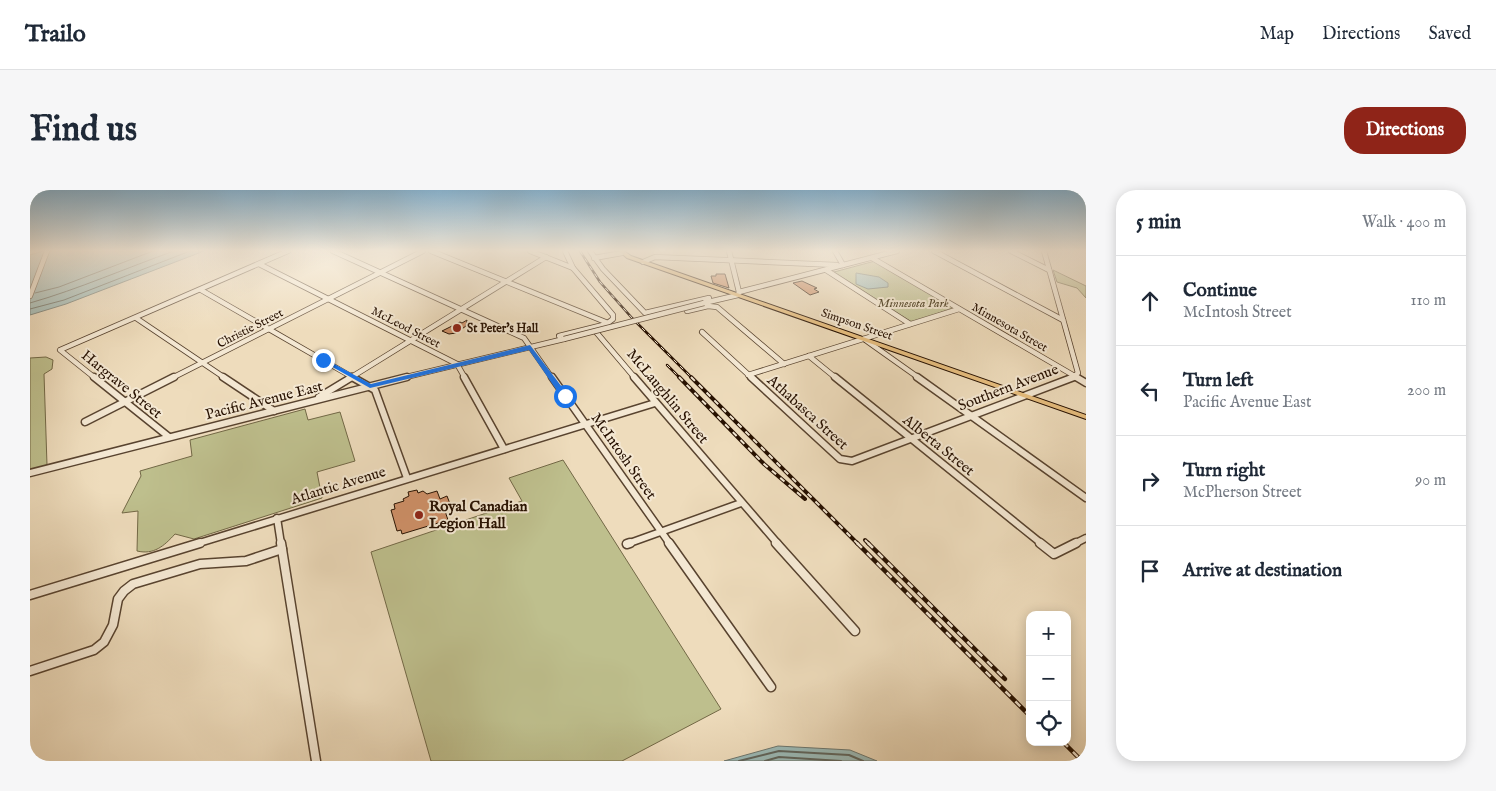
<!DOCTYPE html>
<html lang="en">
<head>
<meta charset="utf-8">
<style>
  body { margin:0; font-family:"IM FELL English",serif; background:#f6f6f7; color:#1f2937 }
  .controls { position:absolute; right:15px; bottom:15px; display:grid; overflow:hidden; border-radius:10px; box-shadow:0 2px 12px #0003 }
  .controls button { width:45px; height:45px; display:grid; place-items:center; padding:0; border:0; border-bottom:1px solid #e0e1e3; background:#fff; color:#1f2937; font:25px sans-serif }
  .stop { position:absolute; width:15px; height:15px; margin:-11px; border:4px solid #1a73e8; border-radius:50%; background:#fff }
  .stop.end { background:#1a73e8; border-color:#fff; box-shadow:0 1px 5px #0008 }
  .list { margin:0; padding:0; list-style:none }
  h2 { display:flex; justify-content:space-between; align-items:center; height:65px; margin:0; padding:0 20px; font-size:21px }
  h2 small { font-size:16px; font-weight:400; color:#747a83 }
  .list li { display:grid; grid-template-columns:32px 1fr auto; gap:15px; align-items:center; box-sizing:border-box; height:90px; padding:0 20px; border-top:1px solid #e0e1e3 }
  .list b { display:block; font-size:19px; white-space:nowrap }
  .list p { margin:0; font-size:16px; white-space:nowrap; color:#747a83 }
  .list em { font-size:16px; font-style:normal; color:#747a83 }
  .icon { flex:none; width:28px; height:28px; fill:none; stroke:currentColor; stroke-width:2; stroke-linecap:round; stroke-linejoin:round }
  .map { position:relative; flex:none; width:1056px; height:571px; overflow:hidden; border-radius:20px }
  header { display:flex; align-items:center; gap:30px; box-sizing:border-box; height:70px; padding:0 25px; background:#fff; border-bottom:1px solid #e0e1e3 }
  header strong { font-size:24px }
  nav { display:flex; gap:28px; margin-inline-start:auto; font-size:18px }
  .intro { display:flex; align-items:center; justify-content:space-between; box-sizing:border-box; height:120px; padding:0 30px }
  h1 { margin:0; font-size:35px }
  .button { padding:12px 22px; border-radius:20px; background:#8f2418; color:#fff; font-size:18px; font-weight:700 }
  main { display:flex; gap:30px; padding:0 30px }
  aside { flex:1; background:#fff; border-radius:20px; box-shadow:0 2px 12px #0003 }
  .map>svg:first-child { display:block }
  .green { fill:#bebf8d; stroke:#726846 }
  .water { fill:#9bbab7; stroke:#6c766e }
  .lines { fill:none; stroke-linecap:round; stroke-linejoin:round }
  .shore-far1 { stroke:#60655c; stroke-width:1 }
  .shore { stroke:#60655c; stroke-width:2 }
  .building { fill:#d1926a; stroke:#261000 }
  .minor-far2-casing { stroke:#58432f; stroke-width:6 }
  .minor-far1-casing { stroke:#58432f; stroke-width:9 }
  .minor-casing { stroke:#58432f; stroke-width:11 }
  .major-casing { stroke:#261000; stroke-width:2 }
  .minor-far2 { stroke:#f4e8d3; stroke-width:4.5 }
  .minor-far1 { stroke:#f4e8d3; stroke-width:6 }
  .minor { stroke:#f4e8d3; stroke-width:8 }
  .major { fill:#e7be7e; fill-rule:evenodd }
  .rail-far2-casing { stroke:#261000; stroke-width:2.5 }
  .rail-far1-casing { stroke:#261000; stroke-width:4 }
  .rail-casing { stroke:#261000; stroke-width:4.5 }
  .rail-far2 { stroke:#f4e8d3; stroke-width:1; stroke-dasharray:4.5; stroke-linecap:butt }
  .rail-far1 { stroke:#f4e8d3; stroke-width:2; stroke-dasharray:5.5; stroke-linecap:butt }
  .rail { stroke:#f4e8d3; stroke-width:2.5; stroke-dasharray:7; stroke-linecap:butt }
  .minor-bridge-casing { stroke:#58432f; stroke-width:6; stroke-linecap:butt }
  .minor-bridge { stroke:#f4e8d3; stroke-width:4.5 }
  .route { fill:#1a73e8 }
  .poi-dot { fill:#8f2418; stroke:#f4e8d3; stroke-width:2 }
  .labels { text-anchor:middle; stroke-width:4; stroke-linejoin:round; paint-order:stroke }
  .far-park-label { font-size:12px; font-style:italic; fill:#5b4d31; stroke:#f4e8d3 }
  .far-street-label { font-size:12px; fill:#261000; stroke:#f4e8d3 }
  .far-poi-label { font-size:12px; font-weight:bold; fill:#261000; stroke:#f4e8d3; text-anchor:start }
  .street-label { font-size:15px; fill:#261000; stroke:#f4e8d3 }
  .poi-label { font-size:15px; font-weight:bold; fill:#261000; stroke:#f4e8d3; text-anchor:start }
</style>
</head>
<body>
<header>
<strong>Trailo</strong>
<nav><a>Map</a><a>Directions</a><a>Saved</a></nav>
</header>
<div class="intro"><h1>Find us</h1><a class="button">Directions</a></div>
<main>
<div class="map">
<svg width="1056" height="571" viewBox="0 0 1056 571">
  <rect width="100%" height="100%" fill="#eedcbc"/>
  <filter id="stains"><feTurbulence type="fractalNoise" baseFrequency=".004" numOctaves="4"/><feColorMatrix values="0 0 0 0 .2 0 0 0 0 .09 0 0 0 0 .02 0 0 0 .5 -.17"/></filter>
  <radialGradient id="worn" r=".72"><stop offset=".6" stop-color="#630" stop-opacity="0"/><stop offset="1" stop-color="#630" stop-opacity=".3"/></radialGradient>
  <g class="green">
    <polygon points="845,71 921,116 923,118 884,132 880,131 804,82"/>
    <polygon points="1023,80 1056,96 1056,108 1047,98 1027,92"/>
    <polygon points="16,167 23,170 22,179 14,184 17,275 0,280 0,168"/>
    <path d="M275,219l3,11 32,-8 15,49 -38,11 5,26 -128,41 -19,-5c-11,12 -21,21 -38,17l1,-40 -16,2 19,-37 -1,-5 52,-15 -2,-16z"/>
    <polygon points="533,270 691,519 592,571 401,571 341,362 492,311 479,288"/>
  </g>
  <g class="water">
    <polygon points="13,61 174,61 36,114 0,125 0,65"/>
    <polygon points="826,83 849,87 858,93 858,97 838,99 826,94"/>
    <polygon points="748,556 820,560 847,571 694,571"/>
  </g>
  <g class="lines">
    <g class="shore-far1">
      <polyline points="5,103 29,97 123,61"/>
      <path d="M0,113c49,-14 96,-35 144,-52"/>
      <polyline points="0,119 34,110 160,61"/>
    </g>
    <g class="shore">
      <polyline points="709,571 749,561 819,565 833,571"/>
      <polyline points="735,571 749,567 811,571"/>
    </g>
  </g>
  <g class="building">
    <polygon points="686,84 695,84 699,98 683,93 681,86 686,86"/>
    <polygon points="772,91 787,98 784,99 789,102 780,105 763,93"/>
    <polygon points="437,130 436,136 426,143 419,144 412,141 430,132 432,133"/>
    <polygon points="387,300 388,303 393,301 397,304 407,301 410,309 417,306 422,319 415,321 418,330 372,344 371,340 367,341 361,320 365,319 364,314 374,311 373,309 379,306 378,302"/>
  </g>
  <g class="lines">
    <g class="minor-far2-casing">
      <g id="minor-far2">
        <polyline points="303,61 494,148 522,188"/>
        <polyline points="401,61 578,133"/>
        <polyline points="500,61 543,78"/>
        <polyline points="535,61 543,78 583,125 583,129 566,142 605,188"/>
        <polyline points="560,61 573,79 615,123 679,108"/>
        <polyline points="699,61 709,102"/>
        <polyline points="805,61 813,75"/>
        <polyline points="904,61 1033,130"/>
        <polyline points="981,61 1019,80"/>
        <polyline points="1014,61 1048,183 1041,188"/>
        <polyline points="564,68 592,63"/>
        <polyline points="842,68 1048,188"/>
        <polyline points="613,72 625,67 807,75"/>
        <polyline points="229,74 427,174 435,188"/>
        <polyline points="796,80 880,134"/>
        <polyline points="171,100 324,188"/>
        <polyline points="0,106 17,61"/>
        <polyline points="674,113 708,105 709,102 867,61"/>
        <polyline points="657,121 678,116 687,117 754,174"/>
        <polyline points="106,128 195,188"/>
        <polyline points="672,142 722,188"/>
        <polyline points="529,146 573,135"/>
        <polyline points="834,149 889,188"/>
        <polyline points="779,166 806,188"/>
        <polyline points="718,185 929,119"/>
        <polyline points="65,188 30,160 258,61"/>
        <polyline points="142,188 393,61"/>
        <polyline points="320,188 516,67"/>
        <polyline points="372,188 534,149"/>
      </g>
    </g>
    <g class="minor-far1-casing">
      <g id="minor-far1">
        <polyline points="64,187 139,247"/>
        <polyline points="193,187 244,221"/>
        <polyline points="322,187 345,200 377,288"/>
        <polyline points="434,187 474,259"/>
        <polyline points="522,187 640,354"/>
        <polyline points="604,187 748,354"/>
        <polyline points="721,187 810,269 822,271 1044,187"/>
        <polyline points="805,187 1012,354"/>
        <polyline points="887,187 1056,308"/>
        <polyline points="1046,187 1056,193"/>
        <polyline points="289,207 322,187"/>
        <polyline points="55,232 144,187"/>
        <polyline points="0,283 377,187"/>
        <polyline points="247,328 251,354"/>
        <polyline points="166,354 625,213"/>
        <polyline points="597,354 711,313"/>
        <polyline points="1044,354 1056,348"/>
      </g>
    </g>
    <g class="minor-casing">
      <g id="minor">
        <polyline points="251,353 286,571"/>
        <polyline points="639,353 741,497"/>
        <polyline points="746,353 825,441"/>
        <polyline points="1010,353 1024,364 1046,353"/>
        <polyline points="597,354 600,353"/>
        <polyline points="0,405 170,353"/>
        <polyline points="0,481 64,460 74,452 83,435 88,409 94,401 103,394 170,374 216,371 252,359"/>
      </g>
    </g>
    <g class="major-casing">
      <polygon id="major" points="589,61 594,61 601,66 1056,225 1056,229 597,68"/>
    </g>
    <use href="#minor-far2" class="minor-far2"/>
    <use href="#minor-far1" class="minor-far1"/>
    <use href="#minor" class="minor"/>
    <use href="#major" class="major"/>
    <g class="rail-far2-casing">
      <g id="rail-far2">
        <polyline points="550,61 570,92 602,128 662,188"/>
        <polyline points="637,175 650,188"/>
      </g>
    </g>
    <g class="rail-far1-casing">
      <g id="rail-far1">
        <polyline points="649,187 734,274 775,309"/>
        <polyline points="661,187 828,354"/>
        <polyline points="835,350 839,354"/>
      </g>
    </g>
    <g class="rail-casing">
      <g id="rail">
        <polyline points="827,353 1000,526"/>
        <polyline points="838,353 975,489"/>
        <polyline points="1033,552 1052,571"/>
      </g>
    </g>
    <use href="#rail-far2" class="rail-far2"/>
    <use href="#rail-far1" class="rail-far1"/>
    <use href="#rail" class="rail"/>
    <g class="minor-bridge-casing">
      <polyline id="minor-bridge" points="534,149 674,113"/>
    </g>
    <use href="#minor-bridge" class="minor-bridge"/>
  </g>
  <linearGradient id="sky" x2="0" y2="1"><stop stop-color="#89b6d4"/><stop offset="0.43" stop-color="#f7efe1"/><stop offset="1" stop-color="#f7efe1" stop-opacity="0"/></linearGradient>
  <rect width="1056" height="141" fill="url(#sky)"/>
  <polygon class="route" points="500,155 538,205 538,208 532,208 499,160 340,198 290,170 295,169 341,194"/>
  <g class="poi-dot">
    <circle cx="427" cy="138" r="5"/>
    <circle cx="389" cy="325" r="5"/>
  </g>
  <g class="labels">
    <g class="far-park-label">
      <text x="883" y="117">Minnesota Park</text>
    </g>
    <g class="far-street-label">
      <text transform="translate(827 134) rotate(19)" y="4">Simpson Street</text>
      <text transform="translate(376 137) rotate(27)" y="4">McLeod Street</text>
      <text transform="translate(980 137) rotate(30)" y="4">Minnesota Street</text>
      <text transform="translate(220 138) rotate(-27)" y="4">Christie Street</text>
    </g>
    <g class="far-poi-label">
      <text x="437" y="142">St Peter's Hall</text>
    </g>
    <g class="street-label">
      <text transform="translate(92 194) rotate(39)" y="5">Hargrave Street</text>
      <text transform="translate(978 197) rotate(-21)" y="5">Southern Avenue</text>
      <text transform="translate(638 206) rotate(50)" y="5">McLaughlin Street</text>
      <text transform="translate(234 210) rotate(-14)" y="5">Pacific Avenue East</text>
      <text transform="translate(778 222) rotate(42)" y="5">Athabasca Street</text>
      <text transform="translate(909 255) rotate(39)" y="5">Alberta Street</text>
      <text transform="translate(594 266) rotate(55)" y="5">McIntosh Street</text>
      <text transform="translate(308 295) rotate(-17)" y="5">Atlantic Avenue</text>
    </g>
    <g class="poi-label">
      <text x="399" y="321">Royal Canadian<tspan x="399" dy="17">Legion Hall</tspan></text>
    </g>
  </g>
  <rect width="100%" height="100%" filter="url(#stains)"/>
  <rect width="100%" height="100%" fill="url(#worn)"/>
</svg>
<div class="controls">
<button>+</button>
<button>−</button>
<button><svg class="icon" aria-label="locate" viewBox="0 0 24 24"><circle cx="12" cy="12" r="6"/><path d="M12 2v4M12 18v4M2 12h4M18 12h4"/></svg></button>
</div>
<div class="stop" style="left:535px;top:206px"></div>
<div class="stop end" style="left:293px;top:170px"></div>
</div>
<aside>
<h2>5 min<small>Walk · 400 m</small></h2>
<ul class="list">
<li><svg class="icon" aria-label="ahead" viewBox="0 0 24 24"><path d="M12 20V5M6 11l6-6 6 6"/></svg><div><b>Continue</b><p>McIntosh Street</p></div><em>110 m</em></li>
<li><svg class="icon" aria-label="left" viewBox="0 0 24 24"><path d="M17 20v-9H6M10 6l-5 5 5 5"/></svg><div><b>Turn left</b><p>Pacific Avenue East</p></div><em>200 m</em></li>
<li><svg class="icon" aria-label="right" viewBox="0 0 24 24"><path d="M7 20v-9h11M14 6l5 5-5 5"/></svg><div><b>Turn right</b><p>McPherson Street</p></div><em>90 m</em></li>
<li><svg class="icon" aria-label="arrive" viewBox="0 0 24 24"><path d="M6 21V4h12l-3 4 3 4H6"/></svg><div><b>Arrive at destination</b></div></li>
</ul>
</aside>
</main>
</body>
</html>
